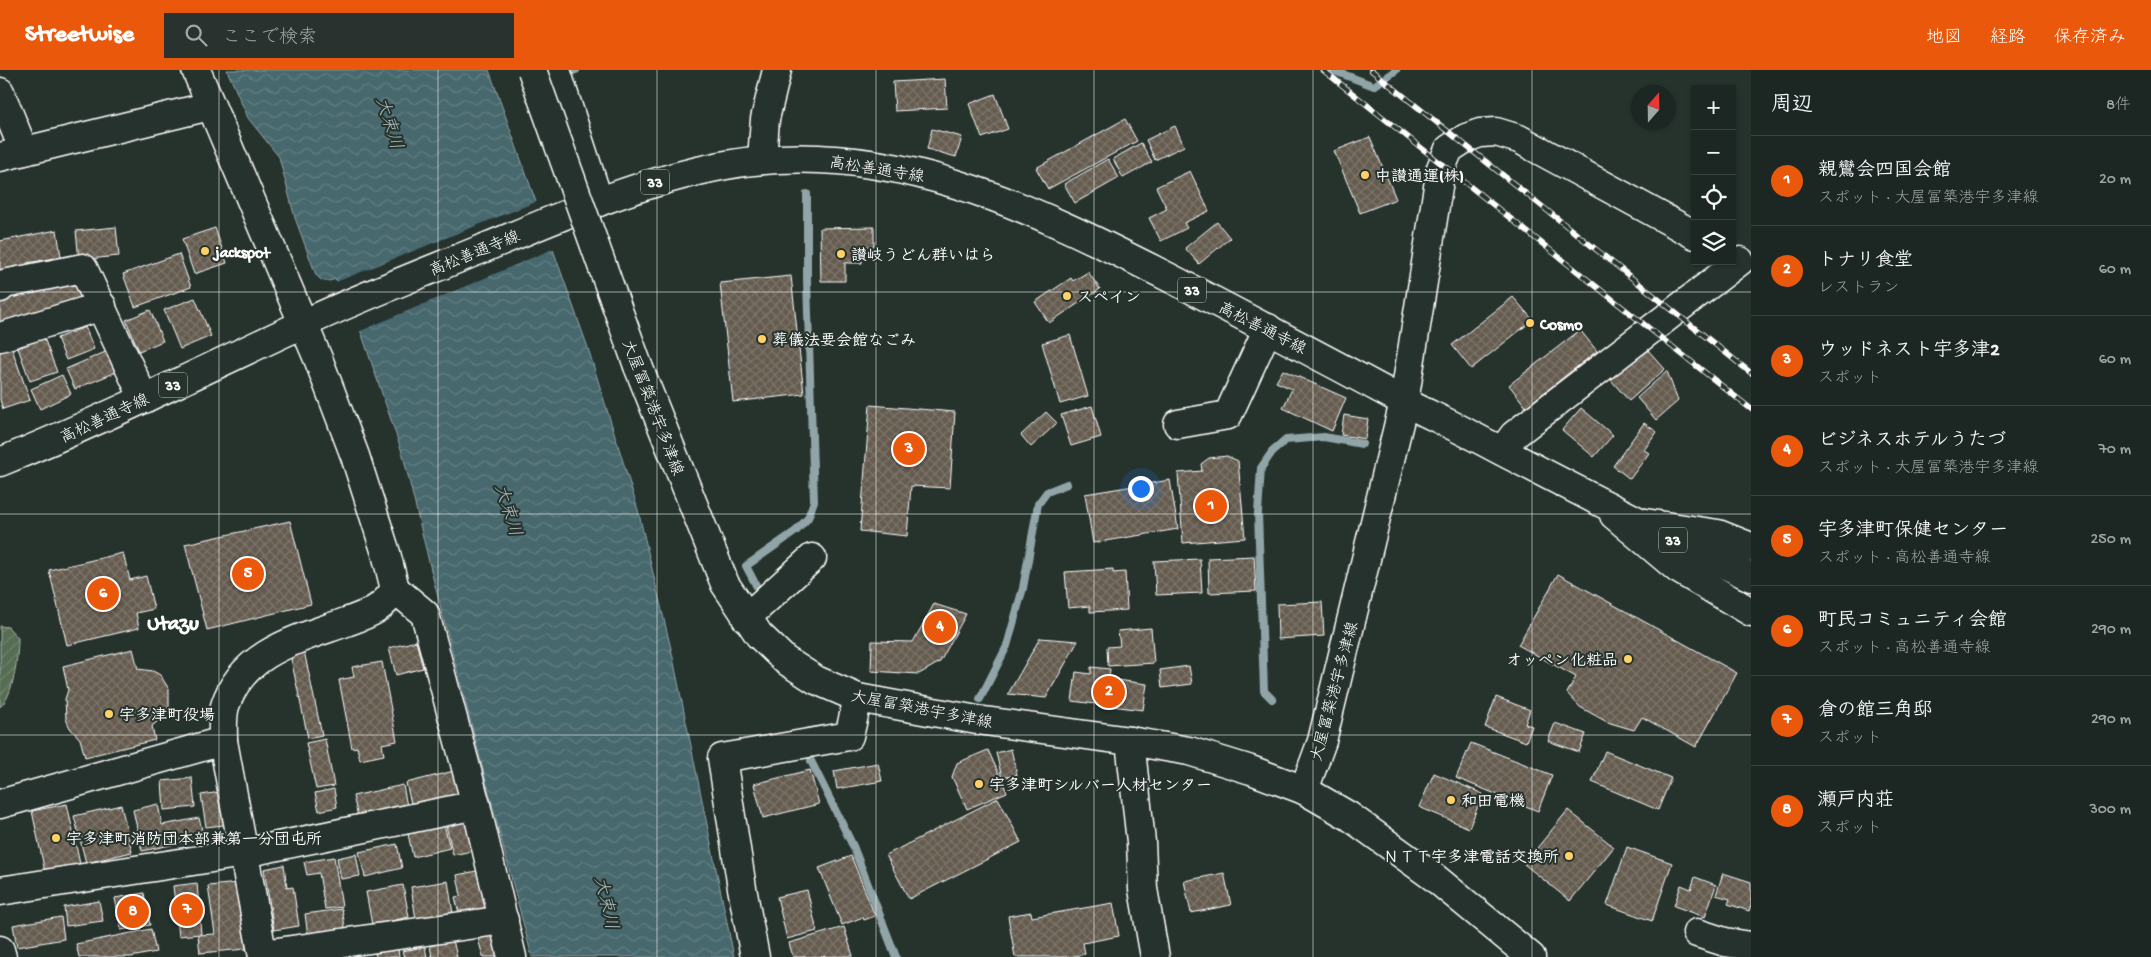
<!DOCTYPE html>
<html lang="ja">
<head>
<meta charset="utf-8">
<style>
  body { margin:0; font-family:"Gochi Hand","Klee One",sans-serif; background:#29322f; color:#f1f3f6 }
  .controls { position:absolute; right:15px; top:15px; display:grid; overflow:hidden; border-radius:0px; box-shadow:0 1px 4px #0004 }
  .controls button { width:45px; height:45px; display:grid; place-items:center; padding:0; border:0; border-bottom:1px solid #3a4340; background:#1c2622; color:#f1f3f6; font:25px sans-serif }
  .compass { position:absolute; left:1631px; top:15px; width:45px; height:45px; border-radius:50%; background:#1c2622; box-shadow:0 1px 4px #0004; rotate:20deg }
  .you { position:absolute; left:1140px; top:418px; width:18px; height:18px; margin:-12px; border:4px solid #fff; border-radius:50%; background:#1a73e8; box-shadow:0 0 0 8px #1a73e833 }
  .badge { display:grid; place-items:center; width:32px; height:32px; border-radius:50%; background:#ea580c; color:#fff; font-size:16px; font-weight:700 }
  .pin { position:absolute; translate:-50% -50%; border:2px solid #fff; box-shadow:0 1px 5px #0006 }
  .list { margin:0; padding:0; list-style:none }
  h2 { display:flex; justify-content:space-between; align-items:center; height:65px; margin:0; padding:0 20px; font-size:21px }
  h2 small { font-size:16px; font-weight:400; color:#a0a5a5 }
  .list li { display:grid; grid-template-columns:32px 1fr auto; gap:15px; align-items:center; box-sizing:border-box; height:90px; padding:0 20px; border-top:1px solid #3a4340 }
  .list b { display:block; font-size:19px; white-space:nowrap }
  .list p { margin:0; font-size:16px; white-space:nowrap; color:#a0a5a5 }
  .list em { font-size:16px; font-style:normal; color:#a0a5a5 }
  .icon { flex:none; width:28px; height:28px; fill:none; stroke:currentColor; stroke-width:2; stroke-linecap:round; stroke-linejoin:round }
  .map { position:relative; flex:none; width:1751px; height:887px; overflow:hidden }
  header { display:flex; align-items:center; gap:30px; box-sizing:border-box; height:70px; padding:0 25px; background:#ea580c; color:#fff }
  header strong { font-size:24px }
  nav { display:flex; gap:28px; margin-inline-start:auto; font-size:18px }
  .search { width:350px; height:45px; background:#29322f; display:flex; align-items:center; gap:12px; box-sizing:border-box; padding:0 18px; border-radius:0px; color:#a0a5a5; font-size:19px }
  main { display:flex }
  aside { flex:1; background:#1c2622 }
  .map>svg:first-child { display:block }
  .garden { fill:url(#garden-furrows); stroke:#aab6a8 }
  .water { fill:url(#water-waves); stroke:#91a4a7 }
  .pier { fill:#26332d }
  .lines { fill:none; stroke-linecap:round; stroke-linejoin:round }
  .stream { stroke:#91a4a7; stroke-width:8 }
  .building { fill:url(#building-cross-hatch); stroke:#fff }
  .minor-casing { stroke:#fff; stroke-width:31 }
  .major-casing { stroke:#fff; stroke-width:31 }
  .minor { stroke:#26332d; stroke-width:28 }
  .major { stroke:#26332d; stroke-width:28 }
  .rail-casing { stroke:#fff; stroke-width:5.5 }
  .rail { stroke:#26332d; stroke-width:4; stroke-dasharray:11; stroke-linecap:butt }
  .major-bridge-casing { stroke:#fff; stroke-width:31; stroke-linecap:butt }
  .major-bridge { stroke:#26332d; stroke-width:28 }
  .grid { fill:none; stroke:#fff; stroke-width:1; stroke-opacity:0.55 }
  .poi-dot { fill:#ffd166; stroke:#26332d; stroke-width:2 }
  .labels { text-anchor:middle; stroke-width:4; stroke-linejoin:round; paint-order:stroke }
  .shield { fill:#26332d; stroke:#bec2c0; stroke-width:1 }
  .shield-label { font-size:15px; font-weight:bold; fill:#fff }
  .street-label { font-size:16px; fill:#fff; stroke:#26332d }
  .poi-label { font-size:16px; font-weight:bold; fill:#fff; stroke:#26332d; text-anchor:start }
  .water-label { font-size:18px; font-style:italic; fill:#acbbbd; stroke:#26332d }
  .district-label { font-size:21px; font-weight:bold; fill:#fff; stroke:#26332d }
</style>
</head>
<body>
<header>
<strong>Streetwise</strong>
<div class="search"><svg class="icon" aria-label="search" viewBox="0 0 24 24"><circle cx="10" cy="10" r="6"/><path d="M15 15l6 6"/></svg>ここで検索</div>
<nav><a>地図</a><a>経路</a><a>保存済み</a></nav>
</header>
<main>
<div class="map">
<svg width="1751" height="887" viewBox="0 0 1751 887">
  <defs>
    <pattern id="garden-furrows" width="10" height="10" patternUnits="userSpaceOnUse" patternTransform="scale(1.25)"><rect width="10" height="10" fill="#566d52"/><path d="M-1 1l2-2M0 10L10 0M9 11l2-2" fill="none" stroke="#6f836c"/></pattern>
    <pattern id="water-waves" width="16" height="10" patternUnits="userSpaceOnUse" patternTransform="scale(1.25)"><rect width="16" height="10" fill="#47686d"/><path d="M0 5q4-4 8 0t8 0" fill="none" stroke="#637f83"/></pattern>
    <pattern id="building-cross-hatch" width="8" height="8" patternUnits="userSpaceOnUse" patternTransform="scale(1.25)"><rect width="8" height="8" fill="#655b50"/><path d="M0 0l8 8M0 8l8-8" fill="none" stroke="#7c746a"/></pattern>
  </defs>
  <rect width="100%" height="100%" fill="#26332d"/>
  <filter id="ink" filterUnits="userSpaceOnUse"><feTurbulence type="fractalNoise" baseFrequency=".02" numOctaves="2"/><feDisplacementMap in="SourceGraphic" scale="10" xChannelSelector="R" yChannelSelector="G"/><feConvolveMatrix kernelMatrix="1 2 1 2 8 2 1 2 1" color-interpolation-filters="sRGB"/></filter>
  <g filter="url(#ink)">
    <path class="garden" d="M0,556l8,1 10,11c0,17 -4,58 -18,69z"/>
    <path class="water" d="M227,0h262l98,275 51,165 34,143 62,304h-202l-99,-379 -30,-123 -42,-123 -25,-53c-10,3 -13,4 -20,-4l-21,-57 -16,-61 -31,-39z"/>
    <polygon class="pier" points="538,131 555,178 358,262 336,212"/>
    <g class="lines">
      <g class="stream">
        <polyline points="1332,0 1374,16 1396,0"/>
        <polyline points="573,1 576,0"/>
        <polyline points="757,517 746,496 796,461 808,448 814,431 807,211 807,124"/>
        <polyline points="980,629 1007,576 1023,518 1038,434 1047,422 1067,414"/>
        <polyline points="1272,629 1264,621 1258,443 1261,398 1272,382 1286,370 1324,367 1362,374"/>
        <polyline points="811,691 853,776 896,887"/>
      </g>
    </g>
    <g class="building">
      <polygon points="945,9 947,38 895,41 893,12"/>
      <polygon points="995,24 1008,59 982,68 969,34"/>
      <polygon points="1125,49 1137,71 1048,119 1036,98"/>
      <polygon points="1175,56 1184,76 1155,90 1146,70"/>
      <polygon points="932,59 962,67 956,87 927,79"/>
      <polygon points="1370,67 1396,129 1360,143 1334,81"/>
      <polygon points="1141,73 1152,92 1123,108 1113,89"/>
      <polygon points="1108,89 1119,108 1075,133 1064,114"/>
      <polygon points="1190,101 1209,141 1184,153 1187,158 1161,171 1149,148 1167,139 1156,117"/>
      <polygon points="1217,152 1230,168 1199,194 1185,178"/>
      <polygon points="116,157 119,186 79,190 76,161"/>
      <polygon points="874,157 874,176 862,176 862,193 845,193 845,211 821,211 820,158"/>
      <polygon points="215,158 227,193 194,204 182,169"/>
      <polygon points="57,160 61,187 27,193 29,204 0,210 0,171"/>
      <polygon points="179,184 191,217 135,237 123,204"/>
      <polygon points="1088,202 1100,219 1049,253 1035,232 1071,208 1073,211"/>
      <polygon points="79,205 86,232 0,253 0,229"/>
      <polygon points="791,206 804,324 733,332 720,213"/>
      <polygon points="1513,227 1533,250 1471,299 1452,275"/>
      <polygon points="195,228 211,266 180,279 164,240"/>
      <polygon points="150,240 163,271 139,281 126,250"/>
      <polygon points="85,257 94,279 66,290 57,268"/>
      <polygon points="1580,260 1597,281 1526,337 1509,315"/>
      <polygon points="1070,265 1088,326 1060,334 1042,273"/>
      <polygon points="44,268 57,302 30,311 18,278"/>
      <polygon points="11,276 30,330 3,339 0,330 0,280"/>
      <polygon points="1646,278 1665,299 1629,331 1611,310"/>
      <polygon points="110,280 119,301 75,319 66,299"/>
      <polygon points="1283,300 1346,328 1332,361 1283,338 1292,319 1276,312"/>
      <polygon points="1667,301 1678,331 1656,350 1637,328"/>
      <polygon points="62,305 71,324 40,339 31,319"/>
      <polygon points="870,335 955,342 950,418 911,416 907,466 860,461"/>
      <polygon points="1092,336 1101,367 1071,376 1061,345"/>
      <polygon points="1581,338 1613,365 1594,387 1562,360"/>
      <polygon points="1046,342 1057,353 1031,377 1021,365"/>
      <polygon points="1344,345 1368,349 1365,369 1341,365"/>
      <polygon points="1644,353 1657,362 1644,380 1649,383 1630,409 1613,396"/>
      <polygon points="1227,386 1238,391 1245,468 1183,473 1178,403 1202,401 1201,394 1209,388"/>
      <polygon points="1170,410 1178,459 1093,473 1085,424"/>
      <polygon points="290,451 311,534 207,560 185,474"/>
      <polygon points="123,483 130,510 146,506 154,539 136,543 139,558 67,575 49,500"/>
      <polygon points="1254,486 1256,521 1209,523 1208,488"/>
      <polygon points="1200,489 1202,523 1156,525 1154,491"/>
      <polygon points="1113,499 1113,503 1125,502 1127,540 1090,542 1090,536 1068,538 1065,502"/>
      <polygon points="1558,504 1737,603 1696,677 1642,647 1634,660 1607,652 1580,637 1567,623 1576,607 1518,575"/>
      <polygon points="1322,532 1324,566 1278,569 1277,534"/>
      <polygon points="934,534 966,544 940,592 919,604 871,601 872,571 913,572"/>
      <polygon points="1151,558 1154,593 1108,596 1107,577 1120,576 1118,561"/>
      <polygon points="1040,568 1078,571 1046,628 1008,624"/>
      <polygon points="416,571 423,598 396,605 389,578"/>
      <polygon points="133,579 138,599 153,601 160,605 169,619 169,637 165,645 152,656 155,670 85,687 80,669 70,658 66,649 65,629 68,620 63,596"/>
      <polygon points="304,581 322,665 308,668 290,584"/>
      <polygon points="382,592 397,671 382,674 384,685 360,690 357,677 352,678 339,610 354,607 352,597"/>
      <polygon points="1189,596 1192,614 1162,618 1160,600"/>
      <polygon points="1091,597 1110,599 1109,609 1147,614 1143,640 1072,631 1076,602 1091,604"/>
      <polygon points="1496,627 1530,640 1525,654 1532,656 1526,672 1485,657"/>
      <polygon points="1555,653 1586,664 1579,682 1548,671"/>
      <polygon points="325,669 334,716 316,719 306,673"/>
      <polygon points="1471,673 1552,705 1538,741 1456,708"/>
      <polygon points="1011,679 1017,705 1002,708 996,683"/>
      <polygon points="988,680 1007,722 967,739 952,707 957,693"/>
      <polygon points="1605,681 1671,708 1658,740 1592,712"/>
      <polygon points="878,693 882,711 837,719 834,701"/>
      <polygon points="458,700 465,729 413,742 406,713"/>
      <polygon points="810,700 819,734 763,748 754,714"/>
      <polygon points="1434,703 1483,724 1469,758 1419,737"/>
      <polygon points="192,708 195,737 164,740 162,711"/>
      <polygon points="403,715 408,742 359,751 353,726"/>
      <polygon points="334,719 337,737 319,741 315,723"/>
      <polygon points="227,721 232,754 206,757 201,725"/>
      <polygon points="998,728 1021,772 909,829 886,785"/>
      <polygon points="67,734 80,794 45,802 32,741"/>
      <polygon points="158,734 162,755 199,748 204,768 142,781 133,740"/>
      <polygon points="121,735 132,782 86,793 74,746"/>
      <polygon points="1568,740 1614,777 1570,831 1524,794"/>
      <polygon points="473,748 481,779 453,785 446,755"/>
      <polygon points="444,755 450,778 413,787 408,764"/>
      <polygon points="397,774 402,798 365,807 359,782"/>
      <polygon points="1627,777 1672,793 1652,851 1607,835"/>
      <polygon points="356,784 360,806 341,809 337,788"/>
      <polygon points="851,786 875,846 864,850 863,847 842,855 819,798"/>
      <polygon points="334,787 342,837 325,839 319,803 307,805 304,792"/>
      <polygon points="284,795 287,818 293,817 299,856 274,860 264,799"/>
      <polygon points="487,799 497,846 459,843 455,827 461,826 457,805"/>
      <polygon points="1224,803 1231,835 1191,843 1184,811"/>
      <polygon points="1723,803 1751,812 1751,835 1749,841 1728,834 1730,829 1716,825"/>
      <polygon points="1695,807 1716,815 1705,847 1674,836 1681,815 1691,819"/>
      <polygon points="448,811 454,851 417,856 411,817"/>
      <polygon points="197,813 201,864 179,866 173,816"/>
      <polygon points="239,813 246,879 200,883 198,865 215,864 208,816"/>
      <polygon points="403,815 409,847 372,855 366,822"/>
      <polygon points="807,820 817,861 787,869 777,827"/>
      <polygon points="144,823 150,855 121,860 115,828"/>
      <polygon points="99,831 103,851 66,856 64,837"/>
      <polygon points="1113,833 1119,866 1083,873 1085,884 1070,887 1015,887 1008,846 1031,842 1032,847"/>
      <polygon points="342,839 347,868 309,874 305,844"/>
      <polygon points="61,847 64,869 17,877 13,855"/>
      <polygon points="844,857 853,886 793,887 789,873"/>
      <polygon points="500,858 507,887 483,887 477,864"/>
      <polygon points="151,859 156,882 131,887 79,887 76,874"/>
      <polygon points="453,870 457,887 432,887 430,876"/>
      <polygon points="425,877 427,887 404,887 402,881"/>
      <polygon points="398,879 399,887 376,887 375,883"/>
    </g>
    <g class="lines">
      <g class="minor-casing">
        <g id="minor">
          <path d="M196,0l123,291 36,95 31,97 9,36c-13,21 -27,25 -49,33 -47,17 -104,30 -121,84 -3,10 -2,24 -2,35l40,216"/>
          <polyline points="556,0 599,132"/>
          <polyline points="0,22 24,81"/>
          <polyline points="0,87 210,36"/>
          <polyline points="762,90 765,49 777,0"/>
          <polyline points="0,218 4,214 83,198 144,329"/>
          <polyline points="0,267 102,236"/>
          <polyline points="1404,332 1441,98 1449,79 1466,68 1480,63 1496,62 1519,69 1695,165"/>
          <polyline points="1178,354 1228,345 1268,258"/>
          <polyline points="1502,381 1514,365 1740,191"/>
          <polyline points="1614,445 1678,499 1751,542"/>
          <polyline points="1645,453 1718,464 1751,477"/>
          <polyline points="395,519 425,544 476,735 512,887"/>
          <polyline points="746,548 812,488"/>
          <polyline points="1130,671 1141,772 1143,819 1155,887"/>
          <polyline points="0,734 223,671"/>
          <polyline points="0,821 244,783 476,735"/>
          <polyline points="1697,863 1725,872 1751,876"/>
          <polyline points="0,880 2,887"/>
          <polyline points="263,884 504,850"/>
          <polyline points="755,887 742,818 722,688 849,666 858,628"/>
        </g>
      </g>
      <g class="major-casing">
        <g id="major">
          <polyline points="638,296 725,514 759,565 785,590 816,610 858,628 977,650 1130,671 1189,681 1251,700 1304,720 1349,746 1435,808 1531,887"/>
          <path d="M0,392c104,-42 203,-92 305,-139 58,-27 118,-50 177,-74 79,-33 159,-68 244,-84 162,-29 306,43 446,114 77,40 153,80 229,121 22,12 46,22 68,34 94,49 187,98 282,143"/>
          <polyline points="1304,720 1322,671 1404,332"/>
        </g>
      </g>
      <use href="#minor" class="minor"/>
      <use href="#major" class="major"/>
      <g class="rail-casing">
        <g id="rail">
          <polyline points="1323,0 1751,339"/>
          <polyline points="1371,0 1751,303"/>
        </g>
      </g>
      <use href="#rail" class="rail"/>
      <g class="major-bridge-casing">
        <polyline id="major-bridge" points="532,0 638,296"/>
      </g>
      <use href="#major-bridge" class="major-bridge"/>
    </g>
  </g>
  <path class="grid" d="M219,0v887M438,0v887M657,0v887M876,0v887M1094,0v887M1313,0v887M1532,0v887M0,222h1751M0,444h1751M0,665h1751"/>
  <g class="poi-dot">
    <circle cx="1365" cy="105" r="5"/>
    <circle cx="205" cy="181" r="5"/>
    <circle cx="841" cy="184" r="5"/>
    <circle cx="1067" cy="226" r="5"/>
    <circle cx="1530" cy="253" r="5"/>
    <circle cx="762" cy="269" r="5"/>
    <circle cx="1628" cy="589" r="5"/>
    <circle cx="109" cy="644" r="5"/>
    <circle cx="979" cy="714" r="5"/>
    <circle cx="1451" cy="730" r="5"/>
    <circle cx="56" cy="768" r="5"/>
    <circle cx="1569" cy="786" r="5"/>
  </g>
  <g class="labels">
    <g class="shield">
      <rect x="641" y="99.5" width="28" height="25" rx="4"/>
      <rect x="1178" y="207.5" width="28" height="25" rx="4"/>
      <rect x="159" y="302.5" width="28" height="25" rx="4"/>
      <rect x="1659" y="457.5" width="28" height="25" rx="4"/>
    </g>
    <g class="shield-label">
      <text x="655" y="117">33</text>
      <text x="1192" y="225">33</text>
      <text x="173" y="320">33</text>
      <text x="1673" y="475">33</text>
    </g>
    <g class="street-label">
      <text transform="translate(877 98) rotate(9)" y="6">高松善通寺線</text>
      <text transform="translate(474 182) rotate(-22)" y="6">高松善通寺線</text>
      <text transform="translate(1263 257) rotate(27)" y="6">高松善通寺線</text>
      <text transform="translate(654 337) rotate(69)" y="6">大屋冨築港宇多津線</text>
      <text transform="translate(104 347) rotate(-25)" y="6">高松善通寺線</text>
      <text transform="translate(1333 621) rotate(-75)" y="6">大屋冨築港宇多津線</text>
      <text transform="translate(922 638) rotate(11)" y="6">大屋冨築港宇多津線</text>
    </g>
    <g class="poi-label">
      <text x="1375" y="111">中讃通運(株)</text>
      <text x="215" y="187">jackspot</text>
      <text x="851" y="190">讃岐うどん群いはら</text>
      <text x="1077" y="232">スペイン</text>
      <text x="1540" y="259">Cosmo</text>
      <text x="772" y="275">葬儀法要会館なごみ</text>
      <text x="1618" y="595" text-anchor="end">オッペン化粧品</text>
      <text x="119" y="650">宇多津町役場</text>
      <text x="989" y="720">宇多津町シルバー人材センター</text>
      <text x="1461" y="736">和田電機</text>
      <text x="66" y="774">宇多津町消防団本部兼第一分団屯所</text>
      <text x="1559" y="792" text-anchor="end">ＮＴＴ宇多津電話交換所</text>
    </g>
    <g class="water-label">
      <text transform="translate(390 53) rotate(73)" y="6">大束川</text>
      <text transform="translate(509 440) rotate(73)" y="6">大束川</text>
      <text transform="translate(607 833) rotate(77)" y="6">大束川</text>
    </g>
    <g class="district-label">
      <text x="173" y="559">Utazu</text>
    </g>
  </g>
</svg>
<div class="controls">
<button>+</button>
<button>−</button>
<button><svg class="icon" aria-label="locate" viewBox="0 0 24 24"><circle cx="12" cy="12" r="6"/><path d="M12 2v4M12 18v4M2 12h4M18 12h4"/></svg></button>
<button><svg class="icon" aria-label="layers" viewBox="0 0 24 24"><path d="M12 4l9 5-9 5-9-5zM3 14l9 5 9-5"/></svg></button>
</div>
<svg class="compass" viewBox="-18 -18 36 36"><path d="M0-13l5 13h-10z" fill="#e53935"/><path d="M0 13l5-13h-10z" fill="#a0a5a5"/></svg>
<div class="you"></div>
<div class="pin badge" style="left:1211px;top:436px">1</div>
<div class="pin badge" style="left:1109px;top:622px">2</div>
<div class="pin badge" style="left:909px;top:379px">3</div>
<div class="pin badge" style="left:940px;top:557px">4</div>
<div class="pin badge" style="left:248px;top:504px">5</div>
<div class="pin badge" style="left:103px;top:524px">6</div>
<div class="pin badge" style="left:187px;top:840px">7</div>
<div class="pin badge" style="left:133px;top:842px">8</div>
</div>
<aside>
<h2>周辺<small>8件</small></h2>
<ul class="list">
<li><span class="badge">1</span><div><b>親鸞会四国会館</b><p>スポット · 大屋冨築港宇多津線</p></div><em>20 m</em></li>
<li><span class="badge">2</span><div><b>トナリ食堂</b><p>レストラン</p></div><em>60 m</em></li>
<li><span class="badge">3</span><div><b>ウッドネスト宇多津2</b><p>スポット</p></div><em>60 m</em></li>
<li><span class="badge">4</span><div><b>ビジネスホテルうたづ</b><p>スポット · 大屋冨築港宇多津線</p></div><em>70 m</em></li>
<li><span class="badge">5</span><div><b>宇多津町保健センター</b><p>スポット · 高松善通寺線</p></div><em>250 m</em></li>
<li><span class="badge">6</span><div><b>町民コミュニティ会館</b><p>スポット · 高松善通寺線</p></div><em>290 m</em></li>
<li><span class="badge">7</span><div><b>倉の館三角邸</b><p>スポット</p></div><em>290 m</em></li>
<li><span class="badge">8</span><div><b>瀬戸内荘</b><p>スポット</p></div><em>300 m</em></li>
</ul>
</aside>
</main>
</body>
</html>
